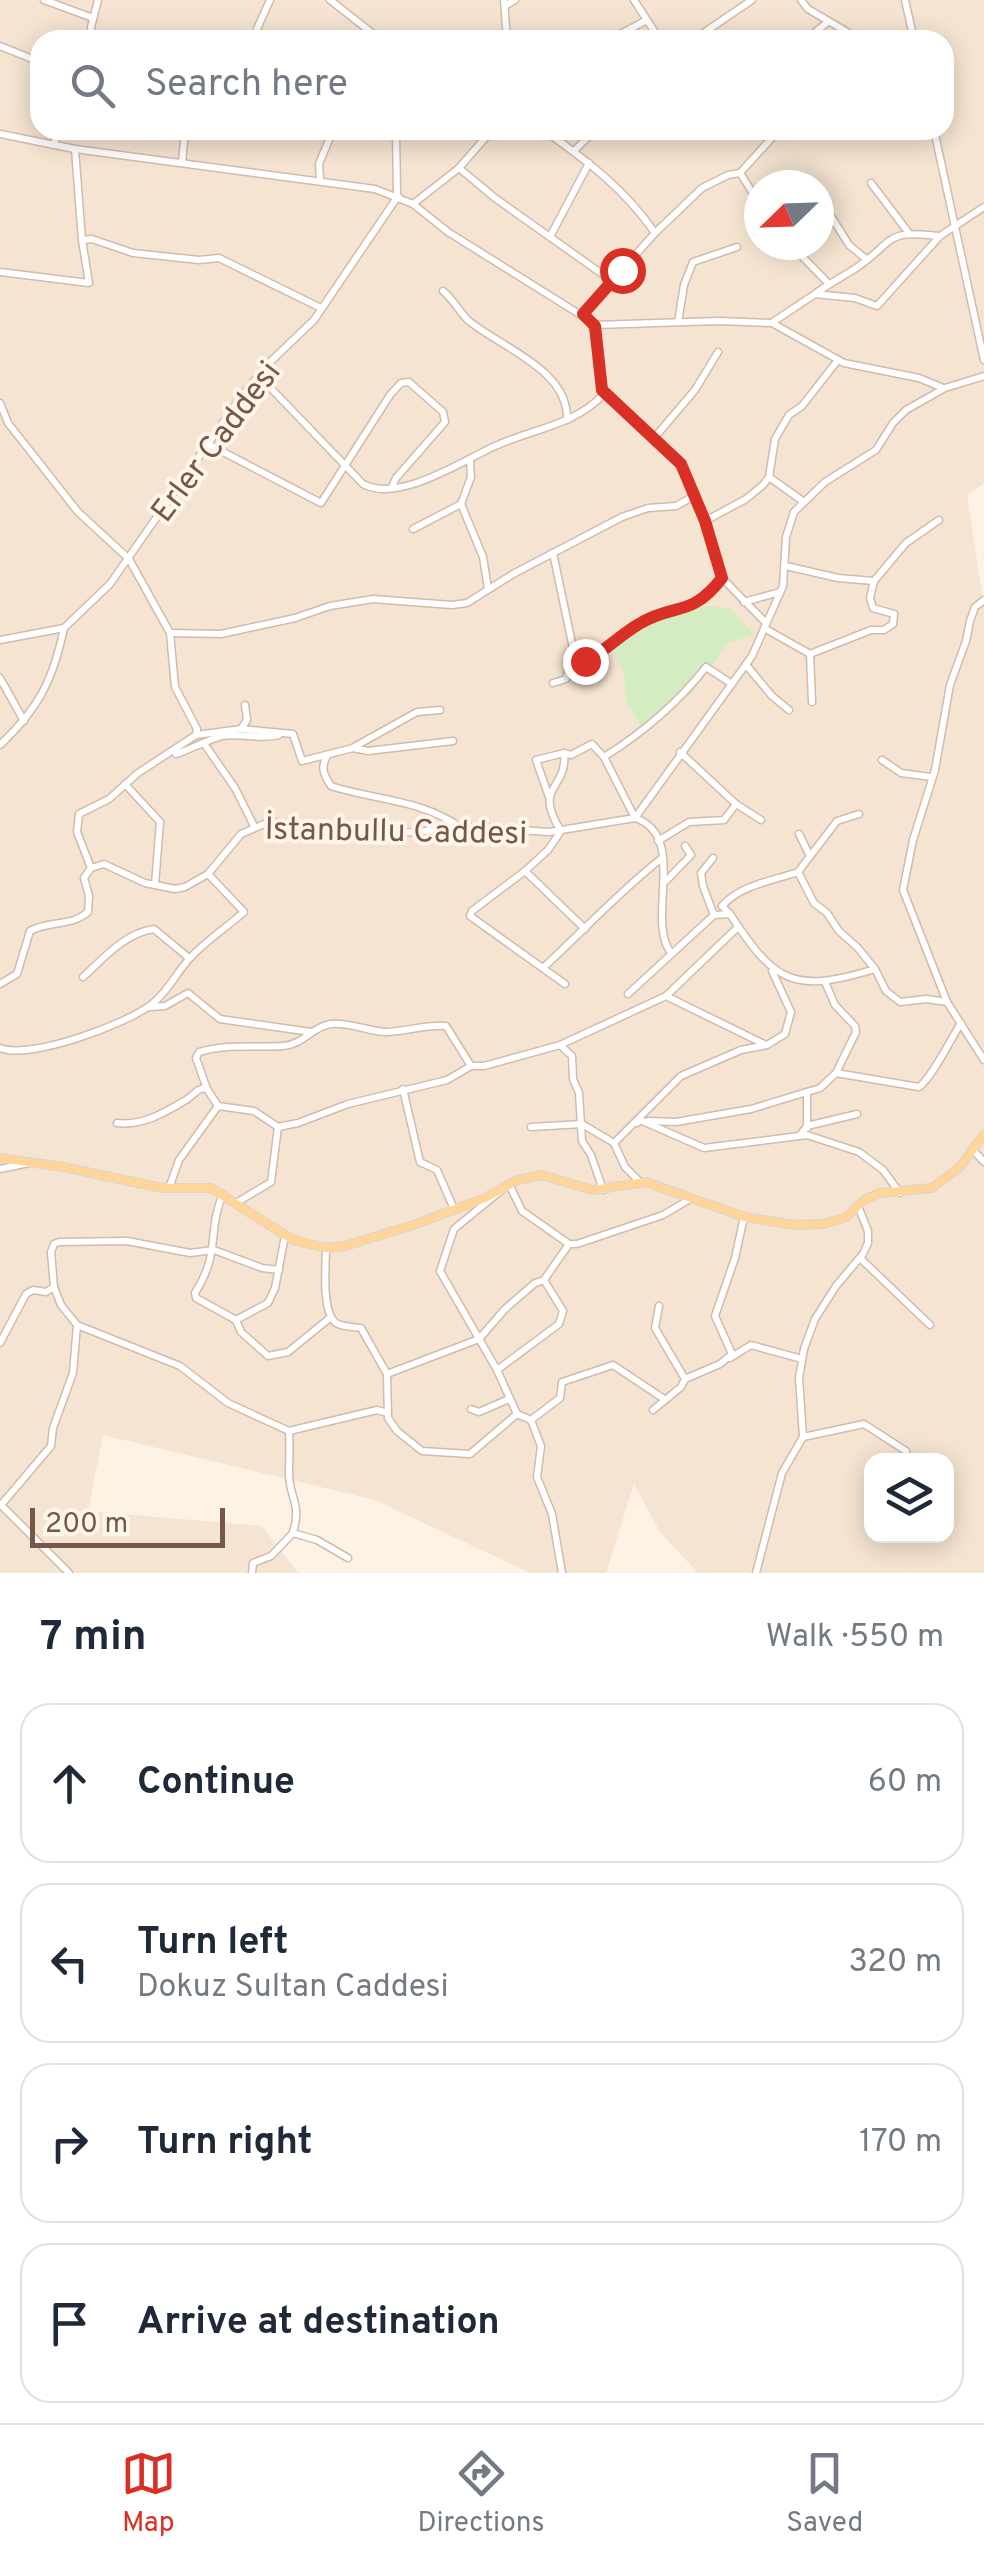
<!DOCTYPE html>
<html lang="en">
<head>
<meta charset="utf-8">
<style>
  body { margin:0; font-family:Overpass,sans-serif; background:#f2f2f3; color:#1f2937 }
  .controls { position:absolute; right:30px; bottom:30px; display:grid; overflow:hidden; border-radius:20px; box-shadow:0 5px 25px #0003 }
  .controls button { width:90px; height:90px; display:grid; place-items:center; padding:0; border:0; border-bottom:2px solid #e0e1e3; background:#fff; color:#1f2937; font:50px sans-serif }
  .compass { position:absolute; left:744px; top:170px; width:90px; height:90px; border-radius:50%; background:#fff; box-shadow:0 5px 25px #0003; rotate:247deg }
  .scale { position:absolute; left:30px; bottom:25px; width:195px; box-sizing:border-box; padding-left:10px; border:5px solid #775748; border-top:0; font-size:28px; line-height:35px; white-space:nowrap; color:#775748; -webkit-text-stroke:8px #fff6eb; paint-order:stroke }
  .stop { position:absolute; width:30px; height:30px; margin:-22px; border:8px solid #d93025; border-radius:50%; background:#fff }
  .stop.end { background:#d93025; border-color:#fff; box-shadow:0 2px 10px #0008 }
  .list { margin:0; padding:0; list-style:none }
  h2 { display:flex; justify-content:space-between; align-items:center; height:130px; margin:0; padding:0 40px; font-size:42px }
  h2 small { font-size:32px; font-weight:400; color:#747a83 }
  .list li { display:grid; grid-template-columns:65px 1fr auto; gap:30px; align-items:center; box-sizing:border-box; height:160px; margin:0 20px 20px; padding:0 20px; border:2px solid #e0e1e3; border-radius:30px }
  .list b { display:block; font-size:38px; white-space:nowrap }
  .list p { margin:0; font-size:32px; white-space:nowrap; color:#747a83 }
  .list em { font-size:32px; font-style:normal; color:#747a83 }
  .icon { flex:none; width:55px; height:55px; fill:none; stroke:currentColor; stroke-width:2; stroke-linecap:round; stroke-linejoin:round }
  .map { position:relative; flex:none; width:984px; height:1573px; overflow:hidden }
  .search { position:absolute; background:#fff; box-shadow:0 5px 25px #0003; left:30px; right:30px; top:30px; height:110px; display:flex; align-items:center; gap:25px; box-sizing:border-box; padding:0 35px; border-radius:30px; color:#747a83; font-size:38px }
  .sheet { height:850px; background:#fff }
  nav { display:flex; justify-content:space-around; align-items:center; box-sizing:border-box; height:140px; border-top:2px solid #e0e1e3; background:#fff; font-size:28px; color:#747a83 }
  nav a { display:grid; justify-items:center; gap:5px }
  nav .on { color:#d93025 }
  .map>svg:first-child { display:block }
  .residential { fill:#f5e4d1; fill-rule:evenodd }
  .green { fill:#d4ecc1 }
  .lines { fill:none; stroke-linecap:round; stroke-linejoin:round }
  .minor-casing { stroke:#d1bbac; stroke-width:9 }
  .major-casing { stroke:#dcd3cf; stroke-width:10 }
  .minor { stroke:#fff; stroke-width:6 }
  .major { stroke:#ffd599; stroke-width:8 }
  .route { stroke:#d93025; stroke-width:12 }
  .labels { text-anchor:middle; stroke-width:8; stroke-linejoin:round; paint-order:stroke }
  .street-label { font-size:32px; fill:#775748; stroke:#fff6eb }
</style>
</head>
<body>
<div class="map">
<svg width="984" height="1573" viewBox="0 0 984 1573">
  <rect width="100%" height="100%" fill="#fdf2e3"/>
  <path class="residential" d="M0,0h984v483l-17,12 17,112v966h-286l-38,-41 -26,-48 -28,89h-76l-155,-73 -272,-65 -15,76 174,15 36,47h-298zM40,40h904v90h-904zM759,185h60v60h-60zM872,1460h74v76h-74z"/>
  <polygon class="green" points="706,606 730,608 754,635 728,643 693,692 645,732 627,704 624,675 614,651 637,627 671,614"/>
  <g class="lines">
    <g class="minor-casing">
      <g id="minor">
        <polyline points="44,0 93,18"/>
        <polyline points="330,0 381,40"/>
        <polyline points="504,0 507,40"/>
        <polyline points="634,0 660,40"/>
        <polyline points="801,0 808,9 861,40"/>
        <polyline points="905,0 914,40"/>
        <polyline points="505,6 515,0"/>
        <polyline points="92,40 91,27 98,0"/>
        <polyline points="252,40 270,0"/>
        <polyline points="609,40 647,20"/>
        <polyline points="693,40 752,0"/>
        <polyline points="805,40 828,22"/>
        <polyline points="0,46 40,62"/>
        <polyline points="396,130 397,195"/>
        <path d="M544,130c43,31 81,59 111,103"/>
        <polyline points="934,130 984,360"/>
        <polyline points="0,134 75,149 375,189 413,204 448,232 592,322 604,394 681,463 705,521 722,578 766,623"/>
        <polyline points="53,145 60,130"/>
        <polyline points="574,151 595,130"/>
        <polyline points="182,163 185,130"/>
        <polyline points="459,168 495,198 612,281"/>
        <polyline points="740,173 759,203"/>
        <polyline points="320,180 319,164 333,130"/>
        <polyline points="871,183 908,232"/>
        <polyline points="811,184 812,185"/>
        <polyline points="819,197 849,245 866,259"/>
        <polyline points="413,204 459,168 492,130"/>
        <polyline points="551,235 589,163"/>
        <polyline points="82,240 92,239 133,253 199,260 219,258 321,308"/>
        <polyline points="791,245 829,284"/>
        <polyline points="0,272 89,283 82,240 75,149"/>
        <path d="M443,291c11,9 16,21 26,30 33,27 100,49 98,99"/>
        <path d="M816,293c13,-9 26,-16 40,-25 39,-26 27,-39 82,-32"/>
        <polyline points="583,314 655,233 702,188 728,175 740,173 779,130"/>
        <polyline points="678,322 684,285 693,262 737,247"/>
        <polyline points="773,322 815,294 855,298 877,306 940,236 984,207"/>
        <polyline points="595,325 718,321 772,323 844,363 919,378 943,388"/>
        <path d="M259,376l104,108c35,19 98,-22 130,-37 38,-18 81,-21 111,-53"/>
        <polyline points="0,403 8,423 78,512 129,559 170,633 175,687 197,729 196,735 241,729 293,734 302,761 353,748 368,751 453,741"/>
        <polyline points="655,437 695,390 718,352"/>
        <polyline points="208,444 321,503 390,395 401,383 409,382 443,412 445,422 396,478 392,487"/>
        <polyline points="470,461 471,477 461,504 483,557 488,589"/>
        <polyline points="769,477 804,502"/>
        <polyline points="705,521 746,499 763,485 769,477 775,439 789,415 802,406 838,360"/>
        <polyline points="413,529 461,504"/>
        <path d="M553,553l21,100 13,9c17,-13 34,-28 52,-38 37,-22 51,-6 83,-46"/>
        <polyline points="874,581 906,543 939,520"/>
        <polyline points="744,602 780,592"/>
        <polyline points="764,628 810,654 871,630 884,630 893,624 894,614 873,608 870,598 874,581 838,578 786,566"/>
        <polyline points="170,633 221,634 295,618 330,606 373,599 452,605 467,603 513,574 622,517 648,508 676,506 696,495"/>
        <polyline points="0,640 64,628 110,584 238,401 267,365 314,320 398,196"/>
        <polyline points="810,654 812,702"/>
        <polyline points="747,666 772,696 789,710"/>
        <polyline points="0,678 24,721"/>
        <polyline points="553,683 566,679 568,672 585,661"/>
        <polyline points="241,729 247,720 245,705"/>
        <path d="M196,735l-58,38 -29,26 -30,15 -2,18 14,36 13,-4 41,19 30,6 10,-2 23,-13 33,-40 28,-12 131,11 76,-6 73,5 86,-14c54,18 10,102 36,135"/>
        <path d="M0,745c39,-37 53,-65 64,-117"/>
        <polyline points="205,745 235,788 254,826"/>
        <polyline points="354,747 417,712 440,710"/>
        <polyline points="680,752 736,804 761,820"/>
        <path d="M564,753c4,37 -32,32 -3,78l-13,19 -23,21 -53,40 -2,5 95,68"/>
        <path d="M176,754c13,-4 36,-16 46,-18 19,-3 38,4 57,-1"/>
        <path d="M327,756c-7,12 -3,19 4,30 43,14 93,14 130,42"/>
        <path d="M604,757c40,-25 73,-53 102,-90l26,17"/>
        <polyline points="882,760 901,773 931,777"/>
        <polyline points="125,784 160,822 155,885"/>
        <polyline points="549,797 536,760 564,753 571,755 592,744 604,757 635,818 752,656 783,586 786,537 794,512 825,482 876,450 893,423 906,410 945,388 984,376"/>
        <polyline points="799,834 809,854"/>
        <polyline points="658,841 689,822 724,820 736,804"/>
        <polyline points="713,858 701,873 703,886 714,915"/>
        <polyline points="525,871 585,929"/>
        <polyline points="798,872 837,821 859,814"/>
        <polyline points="666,881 691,855 685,846"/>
        <path d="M729,913l-7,-7c18,-21 50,-25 76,-34l16,31 13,10 12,18 19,17 17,21"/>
        <path d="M544,967c39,-36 76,-76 118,-109"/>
        <path d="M83,977c22,-20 42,-44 71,-48l35,29"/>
        <path d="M825,982l10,23 20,21 1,6 -20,41 83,14c12,-8 32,-48 42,-64"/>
        <path d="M0,984l17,-10 13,-43c20,-11 41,-4 58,-19l1,-16 -5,-18 7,-10"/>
        <path d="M628,994l86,-79 16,-1c45,69 63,80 145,55l11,22 14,11 26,-3 21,3 37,58"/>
        <polyline points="666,996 766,1045"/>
        <polyline points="947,1002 903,890 913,840 935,770 950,685 966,641 970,621 975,607 984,600"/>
        <polyline points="149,1007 165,1006 188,993 220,1019 311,1032"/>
        <polyline points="560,1045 572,1056 573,1079 579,1093 582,1141 591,1155 603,1190"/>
        <path d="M0,1048c30,12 127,-24 152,-44 17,-13 25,-33 39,-47 16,-17 36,-30 53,-45l-36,-38"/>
        <path d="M471,1066l-25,-40c-21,-2 -40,6 -61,6 -17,-1 -37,-10 -54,-8 -18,2 -28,21 -48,22 -29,2 -55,-3 -84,6l-3,6 11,31 11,17 36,5 24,16 20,-4 50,-19 99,-24 24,-14h13l76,-21 106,-49 72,-69"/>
        <polyline points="403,1089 420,1162 437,1170 454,1209"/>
        <polyline points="648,1121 676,1122 751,1109 820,1088 836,1073"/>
        <path d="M117,1123c26,3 47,-10 69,-23 9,-6 10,-11 20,-12"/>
        <polyline points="637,1123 640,1120 704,1148 807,1135 859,1152 883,1170 900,1193"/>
        <polyline points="531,1127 582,1124 614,1143"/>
        <polyline points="807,1128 807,1092"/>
        <polyline points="800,1135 807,1126 857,1114"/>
        <polyline points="973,1150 984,1162"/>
        <polyline points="0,1169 29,1163"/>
        <polyline points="639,1181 625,1167 614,1143 681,1076 741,1050 767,1045 785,1034 791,1012 772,971"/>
        <polyline points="169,1188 179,1160 218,1106"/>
        <path d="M223,1194c-16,36 -2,59 -28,99l1,5 40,22 5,12 27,24 20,-4 43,-35"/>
        <polyline points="236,1203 271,1182 278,1127"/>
        <path d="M326,1248c0,16 -5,64 10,75 6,4 18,4 25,5l26,46 1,44 9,13 25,20 48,3 47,-40"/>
        <polyline points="860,1258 930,1325"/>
        <polyline points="659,1306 655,1328 685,1379"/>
        <polyline points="236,1320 268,1303 275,1288 285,1236"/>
        <polyline points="77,1325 180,1366 228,1403 289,1431 377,1410 388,1413"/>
        <polyline points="0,1343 26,1294 33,1290 46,1292 54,1287 51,1252 54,1244 59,1242 127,1241 190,1253 214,1250 262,1268 279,1270"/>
        <polyline points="730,1358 751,1345 802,1359"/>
        <polyline points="497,1370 559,1324 563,1311 544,1280 569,1244 577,1244 663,1215 690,1199"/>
        <polyline points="387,1374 479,1339 505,1309 535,1283 544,1280"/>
        <polyline points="471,1409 479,1412 509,1399"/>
        <polyline points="653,1410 681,1387 685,1379 720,1364 732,1354 715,1316 735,1258 744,1217"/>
        <polyline points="531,1420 560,1398 562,1382 613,1365 664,1399"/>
        <path d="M289,1431c1,15 0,29 0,43 0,23 13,30 4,58"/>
        <polyline points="803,1437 864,1424 906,1451"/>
        <polyline points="1,1505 51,1446 53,1428 73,1373 77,1325 61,1305 54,1287"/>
        <polyline points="1,1505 69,1573"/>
        <polyline points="252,1573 253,1563 271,1556 293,1533 317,1540 348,1558"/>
        <polyline points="562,1573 552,1514 537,1477 541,1446 531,1420 517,1414 497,1370 440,1271 454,1229 509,1184 522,1211 569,1244"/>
        <polyline points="756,1573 782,1473 803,1437 799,1378 804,1349 815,1319 836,1286 863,1254 868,1243 868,1231 858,1206"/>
      </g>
    </g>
    <g class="major-casing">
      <polyline id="major" points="0,1158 63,1167 162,1188 211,1188 293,1240 326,1248 345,1246 416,1224 485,1198 518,1180 542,1175 593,1190 646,1182 744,1217 794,1225 824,1224 847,1217 864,1200 879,1193 932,1188 960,1167 984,1134"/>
    </g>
    <use href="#minor" class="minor"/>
    <use href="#major" class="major"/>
  </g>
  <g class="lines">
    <path class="route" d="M585,661c18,-8 35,-26 54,-37 36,-22 51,-5 83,-46l-17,-57 -24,-57 -79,-74 -7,-64 -12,-12 39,-44"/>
  </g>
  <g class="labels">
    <g class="street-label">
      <text transform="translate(215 441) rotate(-53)" y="11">Erler Caddesi</text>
      <text transform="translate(396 830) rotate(1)" y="11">İstanbullu Caddesi</text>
    </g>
  </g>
</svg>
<div class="controls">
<button><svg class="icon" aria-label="layers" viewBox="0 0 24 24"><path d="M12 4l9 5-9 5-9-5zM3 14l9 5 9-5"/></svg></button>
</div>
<svg class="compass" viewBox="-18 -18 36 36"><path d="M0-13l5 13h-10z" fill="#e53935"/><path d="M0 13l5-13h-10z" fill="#747a83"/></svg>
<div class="scale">200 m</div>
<div class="stop" style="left:622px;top:270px"></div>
<div class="stop end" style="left:585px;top:661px"></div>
<div class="search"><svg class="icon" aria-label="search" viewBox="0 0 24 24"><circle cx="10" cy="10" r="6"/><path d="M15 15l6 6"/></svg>Search here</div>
</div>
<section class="sheet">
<h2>7 min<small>Walk · 550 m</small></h2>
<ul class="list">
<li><svg class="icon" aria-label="ahead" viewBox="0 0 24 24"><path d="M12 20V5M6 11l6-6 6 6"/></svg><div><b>Continue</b></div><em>60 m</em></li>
<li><svg class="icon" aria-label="left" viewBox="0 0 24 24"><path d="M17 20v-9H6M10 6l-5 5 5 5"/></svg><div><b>Turn left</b><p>Dokuz Sultan Caddesi</p></div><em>320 m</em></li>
<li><svg class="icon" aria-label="right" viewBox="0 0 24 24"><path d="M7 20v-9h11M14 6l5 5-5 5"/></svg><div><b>Turn right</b></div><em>170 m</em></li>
<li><svg class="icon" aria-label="arrive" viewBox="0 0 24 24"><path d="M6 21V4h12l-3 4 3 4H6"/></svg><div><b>Arrive at destination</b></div></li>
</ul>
</section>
<nav>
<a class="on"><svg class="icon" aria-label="map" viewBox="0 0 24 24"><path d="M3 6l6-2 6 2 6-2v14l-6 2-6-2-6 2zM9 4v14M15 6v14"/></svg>Map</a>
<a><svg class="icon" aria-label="directions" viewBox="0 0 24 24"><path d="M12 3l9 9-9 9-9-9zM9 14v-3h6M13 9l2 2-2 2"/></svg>Directions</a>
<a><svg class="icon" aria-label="saved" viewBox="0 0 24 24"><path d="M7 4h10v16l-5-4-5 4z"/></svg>Saved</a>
</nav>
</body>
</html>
